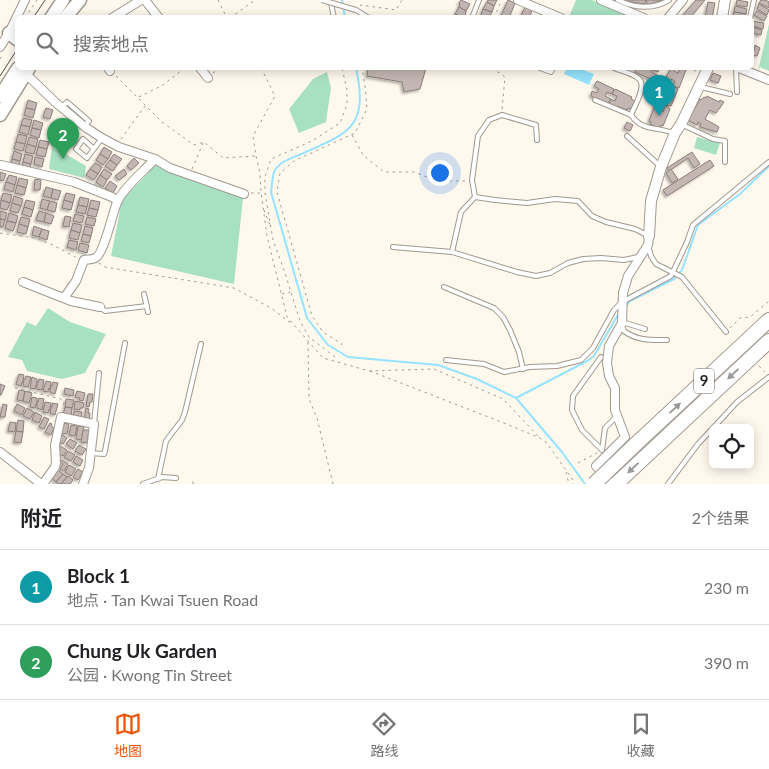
<!DOCTYPE html>
<html lang="zh">
<head>
<meta charset="utf-8">
<style>
  body { margin:0; font-family:Lato,"Noto Sans SC",sans-serif; background:#f2f2f2; color:#202124 }
  .controls { position:absolute; right:15px; bottom:15px; display:grid; overflow:hidden; border-radius:8px; box-shadow:0 2px 12px #0003 }
  .controls button { width:45px; height:45px; display:grid; place-items:center; padding:0; border:0; border-bottom:1px solid #e0e0e0; background:#fff; color:#202124; font:25px sans-serif }
  .you { position:absolute; left:439px; top:172px; width:18px; height:18px; margin:-12px; border:4px solid #fff; border-radius:50%; background:#1a73e8; box-shadow:0 0 0 8px #1a73e833 }
  .badge { display:grid; place-items:center; width:32px; height:32px; border-radius:50%; background:#ea580c; color:#fff; font-size:16px; font-weight:700 }
  .pin { position:absolute; translate:-50% -41px; filter:drop-shadow(0 1px 2px #0008) }
  .pin::after { content:''; position:absolute; top:26px; width:18px; height:15px; background:inherit; clip-path:polygon(0 0,100% 0,50% 100%) }
  .list { margin:0; padding:0; list-style:none }
  h2 { display:flex; justify-content:space-between; align-items:center; height:65px; margin:0; padding:0 20px; font-size:21px }
  h2 small { font-size:16px; font-weight:400; color:#757577 }
  .list li { display:grid; grid-template-columns:32px 1fr auto; gap:15px; align-items:center; box-sizing:border-box; height:75px; padding:0 20px; border-top:1px solid #e0e0e0 }
  .list b { display:block; font-size:19px; white-space:nowrap }
  .list p { margin:0; font-size:16px; white-space:nowrap; color:#757577 }
  .list em { font-size:16px; font-style:normal; color:#757577 }
  .icon { flex:none; width:28px; height:28px; fill:none; stroke:currentColor; stroke-width:2; stroke-linecap:round; stroke-linejoin:round }
  .map { position:relative; flex:none; width:769px; height:484px; overflow:hidden }
  .search { position:absolute; background:#fff; box-shadow:0 2px 12px #0003; left:15px; right:15px; top:15px; height:55px; display:flex; align-items:center; gap:12px; box-sizing:border-box; padding:0 18px; border-radius:8px; color:#757577; font-size:19px }
  .sheet { height:215px; background:#fff }
  nav { display:flex; justify-content:space-around; align-items:center; box-sizing:border-box; height:70px; border-top:1px solid #e0e0e0; background:#fff; font-size:14px; color:#757577 }
  nav a { display:grid; justify-items:center; gap:2px }
  nav .on { color:#ea580c }
  .map>svg:first-child { display:block }
  .green { fill:#a8e1c2 }
  .water { fill:#95e3fe }
  .lines { fill:none; stroke-linecap:round; stroke-linejoin:round }
  .stream { stroke:#95e3fe; stroke-width:2 }
  .building { fill:#c4b7b3; stroke:#8c7f7b; filter:url(#shadow) }
  .service-casing { stroke:#a0998f; stroke-width:6 }
  .minor-casing { stroke:#a0998f; stroke-width:10 }
  .tertiary-casing { stroke:#a0998f; stroke-width:12 }
  .primary-casing { stroke:#a0998f; stroke-width:15 }
  .motorway-casing { stroke:#a0998f; stroke-width:16 }
  .path { stroke:#a19c94; stroke-width:1; stroke-dasharray:2.5 4; stroke-linecap:butt }
  .service { stroke:#fff; stroke-width:4 }
  .minor { stroke:#fff; stroke-width:8 }
  .tertiary { stroke:#fff; stroke-width:10 }
  .primary { stroke:#fff; stroke-width:12 }
  .motorway { stroke:#fff; stroke-width:14 }
  .tram { stroke:#514e48; stroke-width:1 }
  .service-bridge-casing { stroke:#a0998f; stroke-width:6; stroke-linecap:butt }
  .motorway-bridge-casing { stroke:#a0998f; stroke-width:16; stroke-linecap:butt }
  .service-bridge { stroke:#fff; stroke-width:4 }
  .motorway-bridge { stroke:#fff; stroke-width:14 }
  .oneway { fill:#9b9a98 }
  .labels { text-anchor:middle; stroke-width:4; stroke-linejoin:round; paint-order:stroke }
  .shield { fill:#fff; stroke:#64625f; stroke-width:1 }
  .shield-label { font-size:15px; font-weight:bold; fill:#211f1b }
</style>
</head>
<body>
<div class="map">
<svg width="769" height="484" viewBox="0 0 769 484">
  <defs>
    <filter id="shadow"><feDropShadow dx="-2" dy="2" stdDeviation="1" flood-color="#0004"/></filter>
  </defs>
  <rect width="100%" height="100%" fill="#fff8ed"/>
  <g class="green">
    <polygon points="576,0 592,0 635,17 570,18 569,17"/>
    <polygon points="769,24 769,71 760,67 758,71"/>
    <polygon points="327,72 331,88 326,122 299,133 289,109 313,79"/>
    <polygon points="697,137 720,143 716,155 694,148"/>
    <polygon points="52,147 64,153 86,166 84,178 49,169"/>
    <polygon points="156,165 243,198 234,284 111,256 122,200"/>
    <polygon points="48,308 70,322 106,334 85,373 62,379 27,371 22,360 8,357 27,322 36,326"/>
  </g>
  <polygon class="water" points="567,68 578,68 594,74 589,85 564,74"/>
  <g class="lines">
    <g class="stream">
      <polyline points="342,0 345,18"/>
      <path d="M356,68c13,60 -7,65 -57,87 -10,4 -20,7 -25,17 -2,6 -2,14 -3,20l36,126 21,27 20,12 90,8 39,14 39,19 46,54 23,32"/>
      <polyline points="626,306 630,301 674,279 682,270 698,225 740,194 769,166"/>
      <polyline points="516,398 589,360 594,356 619,313"/>
    </g>
  </g>
  <g class="building">
    <polygon points="461,0 470,4 466,11 459,7 460,4 459,3"/>
    <polygon points="488,0 497,0 494,6 487,2"/>
    <polygon points="508,0 515,3 509,18 500,18"/>
    <polygon points="626,0 646,0 645,4 625,1"/>
    <polygon points="646,0 662,0 648,5"/>
    <polygon points="696,0 705,0 690,18 680,18"/>
    <polygon points="737,0 748,2 747,7 736,5"/>
    <polygon points="761,0 766,0 769,2 769,8 759,3"/>
    <polygon points="487,2 494,6 492,12 483,9"/>
    <polygon points="708,2 715,3 712,18 705,18"/>
    <polygon points="759,4 769,10 767,15 757,9"/>
    <polygon points="735,6 747,9 746,14 734,12"/>
    <polygon points="459,7 466,11 465,18 455,14"/>
    <polygon points="525,7 532,10 529,18 520,18"/>
    <polygon points="483,9 492,12 489,18 481,15"/>
    <polygon points="757,11 767,16 764,21 754,15"/>
    <polygon points="734,12 746,14 745,18 733,17"/>
    <polygon points="752,21 764,23 763,29 752,26"/>
    <polygon points="752,27 762,30 761,35 752,33"/>
    <polygon points="755,45 760,48 757,56 752,55 752,50 754,51"/>
    <polygon points="368,68 426,68 420,89 404,92 402,82 367,76"/>
    <polygon points="635,68 642,69 643,68 659,68 659,69 658,72 652,70 651,72 657,75 656,77 654,76 653,80 635,72 636,69 634,69"/>
    <polygon points="671,68 676,68 674,71 678,73 680,68 686,70 679,88 673,86 675,81 671,79 669,84 664,81"/>
    <polygon points="713,73 721,76 718,83 710,80"/>
    <polygon points="597,81 614,89 612,94 607,92 605,96 611,99 608,103 591,96 592,91 597,93 599,89 594,86"/>
    <polygon points="663,83 669,84 666,90 671,91 673,86 678,89 671,106 665,105 668,100 666,99 662,104 660,103 661,102 657,101 664,86 662,85"/>
    <polygon points="615,89 632,97 631,99 635,101 631,109 628,108 627,110 617,106 617,107 609,104 611,99 615,101 617,96 612,94"/>
    <polygon points="707,96 719,102 720,100 724,102 716,113 710,110 705,119 719,127 717,132 700,127 701,124 698,122 697,125 688,120 700,99 701,100 704,97 706,98"/>
    <polygon points="28,100 37,103 35,110 26,108"/>
    <polygon points="656,103 662,104 661,111 663,112 665,105 670,109 663,126 661,125 659,128 650,124 651,122 649,121"/>
    <polygon points="26,108 35,110 33,118 24,115"/>
    <polygon points="46,108 53,110 50,119 43,117"/>
    <polygon points="23,118 32,120 30,127 21,125"/>
    <polygon points="34,120 43,123 41,130 32,128"/>
    <polygon points="627,122 633,125 630,131 624,128"/>
    <polygon points="21,125 30,127 28,135 19,132"/>
    <polygon points="32,128 41,130 39,138 30,135"/>
    <polygon points="59,133 66,137 61,145 54,141"/>
    <polygon points="18,134 27,136 25,144 16,142"/>
    <polygon points="29,137 38,139 36,147 27,144"/>
    <polygon points="40,140 49,142 47,149 38,147"/>
    <polygon points="16,142 25,144 23,151 14,149"/>
    <polygon points="27,144 36,147 34,154 25,152"/>
    <polygon points="38,147 47,149 45,157 36,155"/>
    <polygon points="104,147 112,152 108,159 100,154"/>
    <polygon points="14,151 22,154 20,161 12,159"/>
    <polygon points="692,152 700,164 694,168 688,158 669,171 667,168"/>
    <polygon points="25,154 33,156 31,164 23,162"/>
    <polygon points="100,154 108,159 103,165 96,160"/>
    <polygon points="114,154 122,159 117,165 110,160"/>
    <polygon points="35,157 44,159 42,167 34,164"/>
    <polygon points="134,158 139,163 131,170 127,166"/>
    <polygon points="12,159 20,161 18,169 10,166"/>
    <polygon points="110,160 117,165 113,171 105,166"/>
    <polygon points="710,160 714,166 667,196 663,190"/>
    <polygon points="23,162 31,164 29,171 21,169"/>
    <polygon points="95,163 102,167 98,174 90,169"/>
    <polygon points="90,169 98,174 94,180 86,175"/>
    <polygon points="104,169 112,174 107,180 100,175"/>
    <polygon points="124,169 127,174 119,180 115,176"/>
    <polygon points="671,169 678,179 672,183 666,173"/>
    <polygon points="0,172 6,174 3,181 0,180"/>
    <polygon points="9,175 17,177 15,185 6,182"/>
    <polygon points="100,175 107,180 103,187 96,182"/>
    <polygon points="19,178 28,180 26,188 17,185"/>
    <polygon points="35,179 41,180 40,190 34,190"/>
    <polygon points="110,181 117,186 113,193 105,188"/>
    <polygon points="6,182 15,185 13,192 4,189"/>
    <polygon points="17,185 26,188 24,195 15,193"/>
    <polygon points="46,187 53,189 51,198 43,196"/>
    <polygon points="53,189 61,191 58,200 51,198"/>
    <polygon points="3,193 12,195 10,203 1,200"/>
    <polygon points="66,193 75,195 73,203 64,200"/>
    <polygon points="14,196 23,199 21,206 12,203"/>
    <polygon points="80,197 89,199 87,207 78,205"/>
    <polygon points="42,199 50,201 47,210 40,208"/>
    <polygon points="1,200 10,203 7,210 0,208"/>
    <polygon points="26,200 35,202 33,210 24,207"/>
    <polygon points="64,200 73,203 71,210 62,208"/>
    <polygon points="91,200 100,202 98,210 89,208"/>
    <polygon points="50,201 57,203 55,212 47,210"/>
    <polygon points="12,203 21,206 18,213 10,211"/>
    <polygon points="78,205 87,207 85,214 76,212"/>
    <polygon points="24,207 33,210 31,217 22,214"/>
    <polygon points="89,208 98,210 96,217 87,215"/>
    <polygon points="0,211 7,213 5,220 0,219"/>
    <polygon points="39,211 46,213 44,222 36,220"/>
    <polygon points="9,213 18,216 16,223 7,221"/>
    <polygon points="46,213 54,216 51,224 44,222"/>
    <polygon points="75,214 84,216 82,223 73,221"/>
    <polygon points="65,216 71,217 69,227 63,226"/>
    <polygon points="21,217 30,219 28,227 19,224"/>
    <polygon points="87,217 96,219 94,226 85,224"/>
    <polygon points="0,219 5,220 3,227 0,227"/>
    <polygon points="7,221 16,223 13,231 5,228"/>
    <polygon points="73,223 82,225 80,233 71,230"/>
    <polygon points="19,224 28,227 26,234 17,232"/>
    <polygon points="34,226 42,229 39,237 32,235"/>
    <polygon points="85,226 93,228 91,236 83,234"/>
    <polygon points="42,229 49,231 47,240 39,237"/>
    <polygon points="71,230 80,233 78,240 69,238"/>
    <polygon points="83,234 91,236 89,243 81,241"/>
    <polygon points="69,240 78,242 76,250 67,247"/>
    <polygon points="80,243 89,245 87,253 78,250"/>
    <polygon points="19,374 24,375 23,382 22,382 21,386 16,384"/>
    <polygon points="26,376 31,377 28,387 23,386 24,379 25,379"/>
    <polygon points="32,377 37,379 37,386 36,385 35,389 30,388"/>
    <polygon points="39,379 44,380 42,390 37,389 37,382 38,383"/>
    <polygon points="46,381 51,382 50,389 49,388 48,392 43,391"/>
    <polygon points="53,382 58,383 55,394 50,392 51,385 52,386"/>
    <polygon points="0,384 5,386 1,395 0,395"/>
    <polygon points="65,388 74,390 73,396 64,394"/>
    <polygon points="19,390 25,391 23,401 17,400"/>
    <polygon points="25,391 32,393 29,403 23,401"/>
    <polygon points="77,391 85,393 83,401 79,400 80,398 75,397"/>
    <polygon points="88,394 93,394 92,402 90,402 89,407 86,406"/>
    <polygon points="32,397 37,398 37,405 36,404 35,408 30,407"/>
    <polygon points="39,398 44,399 42,410 37,408 37,402 38,402"/>
    <polygon points="66,399 74,400 72,408 65,407"/>
    <polygon points="75,401 84,403 83,408 80,408 80,410 74,409"/>
    <polygon points="45,402 51,403 50,410 49,409 48,413 43,412"/>
    <polygon points="52,403 58,404 55,415 50,413 51,407 52,407"/>
    <polygon points="3,404 7,405 5,417 0,417"/>
    <polygon points="17,404 25,408 22,415 14,411"/>
    <polygon points="65,407 72,408 71,416 63,415"/>
    <polygon points="27,408 34,412 30,419 23,416"/>
    <polygon points="86,408 89,409 88,413 90,413 89,422 84,421"/>
    <polygon points="74,411 82,412 81,419 73,417"/>
    <polygon points="35,412 42,416 39,423 32,420"/>
    <polygon points="44,417 49,419 44,429 39,427"/>
    <polygon points="18,420 24,421 23,432 16,431"/>
    <polygon points="10,422 16,423 15,432 8,431"/>
    <polygon points="50,423 52,424 51,426 54,428 51,435 45,432"/>
    <polygon points="62,423 69,424 67,434 60,433"/>
    <polygon points="71,425 77,426 75,436 69,435"/>
    <polygon points="78,426 84,427 82,440 76,439"/>
    <polygon points="83,430 89,430 87,443 81,442"/>
    <polygon points="16,431 23,432 21,443 14,442"/>
    <polygon points="60,434 67,438 63,444 57,440"/>
    <polygon points="70,439 77,443 73,449 66,444"/>
    <polygon points="58,445 67,450 63,456 58,453 60,449 57,447"/>
    <polygon points="79,445 86,449 82,455 75,451"/>
    <polygon points="68,451 75,455 71,461 64,457"/>
    <polygon points="76,456 83,460 80,466 73,462"/>
    <polygon points="60,459 68,464 64,471 60,469 63,464 59,461"/>
    <polygon points="69,465 76,469 71,476 65,472"/>
    <polygon points="78,469 83,472 78,480 73,477"/>
    <polygon points="58,470 63,474 56,482 52,478"/>
    <polygon points="63,474 67,477 61,484 59,484 56,482"/>
    <polygon points="68,476 73,480 70,484 61,484"/>
  </g>
  <g class="lines">
    <g class="service-casing">
      <g id="service">
        <path d="M618,0c16,8 35,10 51,0"/>
        <polyline points="331,3 334,18"/>
        <polyline points="356,10 369,18"/>
        <polyline points="472,18 479,0"/>
        <polyline points="750,18 754,0"/>
        <polyline points="540,68 551,72 553,68"/>
        <polyline points="736,68 737,92"/>
        <polyline points="701,87 730,94"/>
        <path d="M595,100l36,15c3,-8 16,-29 8,-36 -6,-6 -18,-8 -25,-11"/>
        <polyline points="62,107 67,102 89,121 85,126"/>
        <path d="M631,115c12,17 25,11 42,18"/>
        <polyline points="683,125 713,139 725,141 725,162"/>
        <polyline points="627,136 660,166"/>
        <polyline points="537,140 536,125 502,115 489,120 478,136 472,180 475,197 495,200 527,203 555,199 578,201 592,216 606,222 635,229 647,235"/>
        <polyline points="94,149 83,139 76,149 87,158 102,138"/>
        <polyline points="648,245 651,256 656,264 682,277 726,332"/>
        <polyline points="393,247 452,252 517,272 536,276 550,273 568,263 583,259 601,258 624,260 638,257"/>
        <polyline points="452,252 461,212 475,197"/>
        <polyline points="444,287 494,308 503,317 510,330 519,352 523,369"/>
        <polyline points="144,294 148,312"/>
        <polyline points="100,307 105,311 147,306"/>
        <polyline points="622,322 645,329"/>
        <path d="M622,326l2,5c13,10 28,9 43,9"/>
        <polyline points="601,357 573,396 572,410 582,430 602,450 605,428 617,416"/>
        <polyline points="446,360 484,364 504,372 530,367 557,366 581,360 593,348 614,310 622,302 671,276 687,242 693,225 769,162"/>
        <polyline points="94,424 99,373"/>
        <polyline points="713,428 737,402 769,377"/>
        <polyline points="90,453 104,454 105,451 125,343"/>
        <polyline points="158,479 166,441 182,420 185,412 201,344"/>
        <polyline points="143,484 162,477 176,478"/>
        <polyline points="668,484 698,444 713,428"/>
      </g>
    </g>
    <g class="minor-casing">
      <g id="minor">
        <polyline points="145,0 159,18"/>
        <polyline points="518,0 561,18"/>
        <polyline points="601,0 644,18"/>
        <polyline points="112,18 141,0"/>
        <polyline points="668,18 683,0"/>
        <polyline points="0,47 9,33 25,0"/>
        <polyline points="108,68 110,71"/>
        <polyline points="200,68 208,78"/>
        <polyline points="739,68 769,80"/>
        <polyline points="25,73 55,102 85,127 102,138 119,147 155,159 170,168 244,194"/>
        <polyline points="1,165 74,182 112,197 118,201"/>
        <polyline points="23,282 71,301 100,307"/>
        <path d="M64,298l12,-17 8,-21c3,-1 8,0 11,-2 9,-3 18,-48 23,-58 9,-16 25,-28 37,-41"/>
        <polyline points="0,452 41,484"/>
        <polyline points="43,484 55,467 56,463 55,445 61,417 94,424 89,468 83,484"/>
        <polyline points="612,484 596,466 625,437 615,410 615,388 609,376 607,363 609,346 622,323 623,293 628,276 648,245 649,236"/>
      </g>
    </g>
    <g class="tertiary-casing">
      <g id="tertiary">
        <polyline points="722,18 725,0"/>
        <polyline points="649,236 651,201 661,167 675,133 681,124 708,68"/>
      </g>
    </g>
    <g class="primary-casing">
      <g id="primary">
        <polyline points="51,18 63,0"/>
        <polyline points="65,18 80,0"/>
        <polyline points="9,33 18,40"/>
        <polyline points="0,96 18,68"/>
        <polyline points="0,115 29,68"/>
      </g>
    </g>
    <g class="motorway-casing">
      <g id="motorway">
        <polyline points="639,441 769,320"/>
        <polyline points="616,484 769,341"/>
      </g>
    </g>
    <g class="path">
      <polyline points="218,0 227,18"/>
      <polyline points="360,6 361,5 396,10 402,0"/>
      <polyline points="25,18 37,0"/>
      <polyline points="230,18 255,0"/>
      <polyline points="494,18 502,0"/>
      <polyline points="0,59 3,54"/>
      <polyline points="261,68 275,96 253,136 256,156 260,173 261,192 267,236 287,317 323,358 369,371 434,369 503,399 540,438"/>
      <polyline points="492,68 505,77 502,110"/>
      <polyline points="688,68 696,71"/>
      <polyline points="213,73 221,68"/>
      <polyline points="116,76 162,122 194,145 204,142 223,158 255,156"/>
      <polyline points="139,97 163,85 182,70 183,68"/>
      <polyline points="352,135 363,155 384,172 414,172 437,181 467,181"/>
      <polyline points="121,139 145,106"/>
      <polyline points="192,169 203,143"/>
      <polyline points="251,193 260,193"/>
      <polyline points="264,210 270,225"/>
      <polyline points="0,233 35,238 53,245 77,258"/>
      <polyline points="99,263 105,267 234,288 271,308 292,324"/>
      <polyline points="282,294 290,292"/>
      <polyline points="730,328 740,318 750,317 769,301"/>
      <polyline points="308,342 309,399 317,418 333,484"/>
      <polyline points="341,345 342,344 323,332 312,316 277,192 280,173 294,161 355,133 367,109 365,86 362,68"/>
      <polyline points="335,357 309,337 300,321 285,273 273,240 265,193 265,177 271,159 312,141 340,123 347,105 347,90 342,68"/>
      <polyline points="759,366 765,372"/>
      <polyline points="370,371 509,425 540,438 546,442 573,480 572,484"/>
      <polyline points="15,388 61,399 64,402 63,409"/>
      <polyline points="578,463 597,453"/>
      <polyline points="566,472 569,484"/>
      <polyline points="193,484 193,481"/>
    </g>
    <use href="#service" class="service"/>
    <use href="#minor" class="minor"/>
    <use href="#tertiary" class="tertiary"/>
    <use href="#primary" class="primary"/>
    <use href="#motorway" class="motorway"/>
    <g class="tram">
      <polyline points="33,18 45,0"/>
      <polyline points="0,76 18,48"/>
    </g>
    <g class="service-bridge-casing">
      <polyline id="service-bridge" points="322,0 356,10"/>
    </g>
    <g class="motorway-bridge-casing">
      <polyline id="motorway-bridge" points="594,484 639,441"/>
    </g>
    <use href="#service-bridge" class="service-bridge"/>
    <use href="#motorway-bridge" class="motorway-bridge"/>
  </g>
  <defs><path id="oneway-solid" d="M-6-.8H1V-3.2L6.5 0L1 3.2V.8H-6Z" transform="scale(1.25)"/></defs>
  <g class="oneway">
    <use href="#oneway-solid" transform="translate(733 374) rotate(137)"/>
    <use href="#oneway-solid" transform="translate(675 408) rotate(-43)"/>
    <use href="#oneway-solid" transform="translate(633 468) rotate(137)"/>
  </g>
  <g class="labels">
    <rect class="shield" x="694" y="368.5" width="20" height="25" rx="4"/>
    <g class="shield-label">
      <text x="704" y="386">9</text>
    </g>
  </g>
</svg>
<div class="controls">
<button><svg class="icon" aria-label="locate" viewBox="0 0 24 24"><circle cx="12" cy="12" r="6"/><path d="M12 2v4M12 18v4M2 12h4M18 12h4"/></svg></button>
</div>
<div class="you"></div>
<div class="pin badge" style="left:659px;top:116px;background:#0f9aa8">1</div>
<div class="pin badge" style="left:63px;top:159px;background:#2e9e5b">2</div>
<div class="search"><svg class="icon" aria-label="search" viewBox="0 0 24 24"><circle cx="10" cy="10" r="6"/><path d="M15 15l6 6"/></svg>搜索地点</div>
</div>
<section class="sheet">
<h2>附近<small>2个结果</small></h2>
<ul class="list">
<li><span class="badge" style="background:#0f9aa8">1</span><div><b>Block 1</b><p>地点 · Tan Kwai Tsuen Road</p></div><em>230 m</em></li>
<li><span class="badge" style="background:#2e9e5b">2</span><div><b>Chung Uk Garden</b><p>公园 · Kwong Tin Street</p></div><em>390 m</em></li>
</ul>
</section>
<nav>
<a class="on"><svg class="icon" aria-label="map" viewBox="0 0 24 24"><path d="M3 6l6-2 6 2 6-2v14l-6 2-6-2-6 2zM9 4v14M15 6v14"/></svg>地图</a>
<a><svg class="icon" aria-label="directions" viewBox="0 0 24 24"><path d="M12 3l9 9-9 9-9-9zM9 14v-3h6M13 9l2 2-2 2"/></svg>路线</a>
<a><svg class="icon" aria-label="saved" viewBox="0 0 24 24"><path d="M7 4h10v16l-5-4-5 4z"/></svg>收藏</a>
</nav>
</body>
</html>
